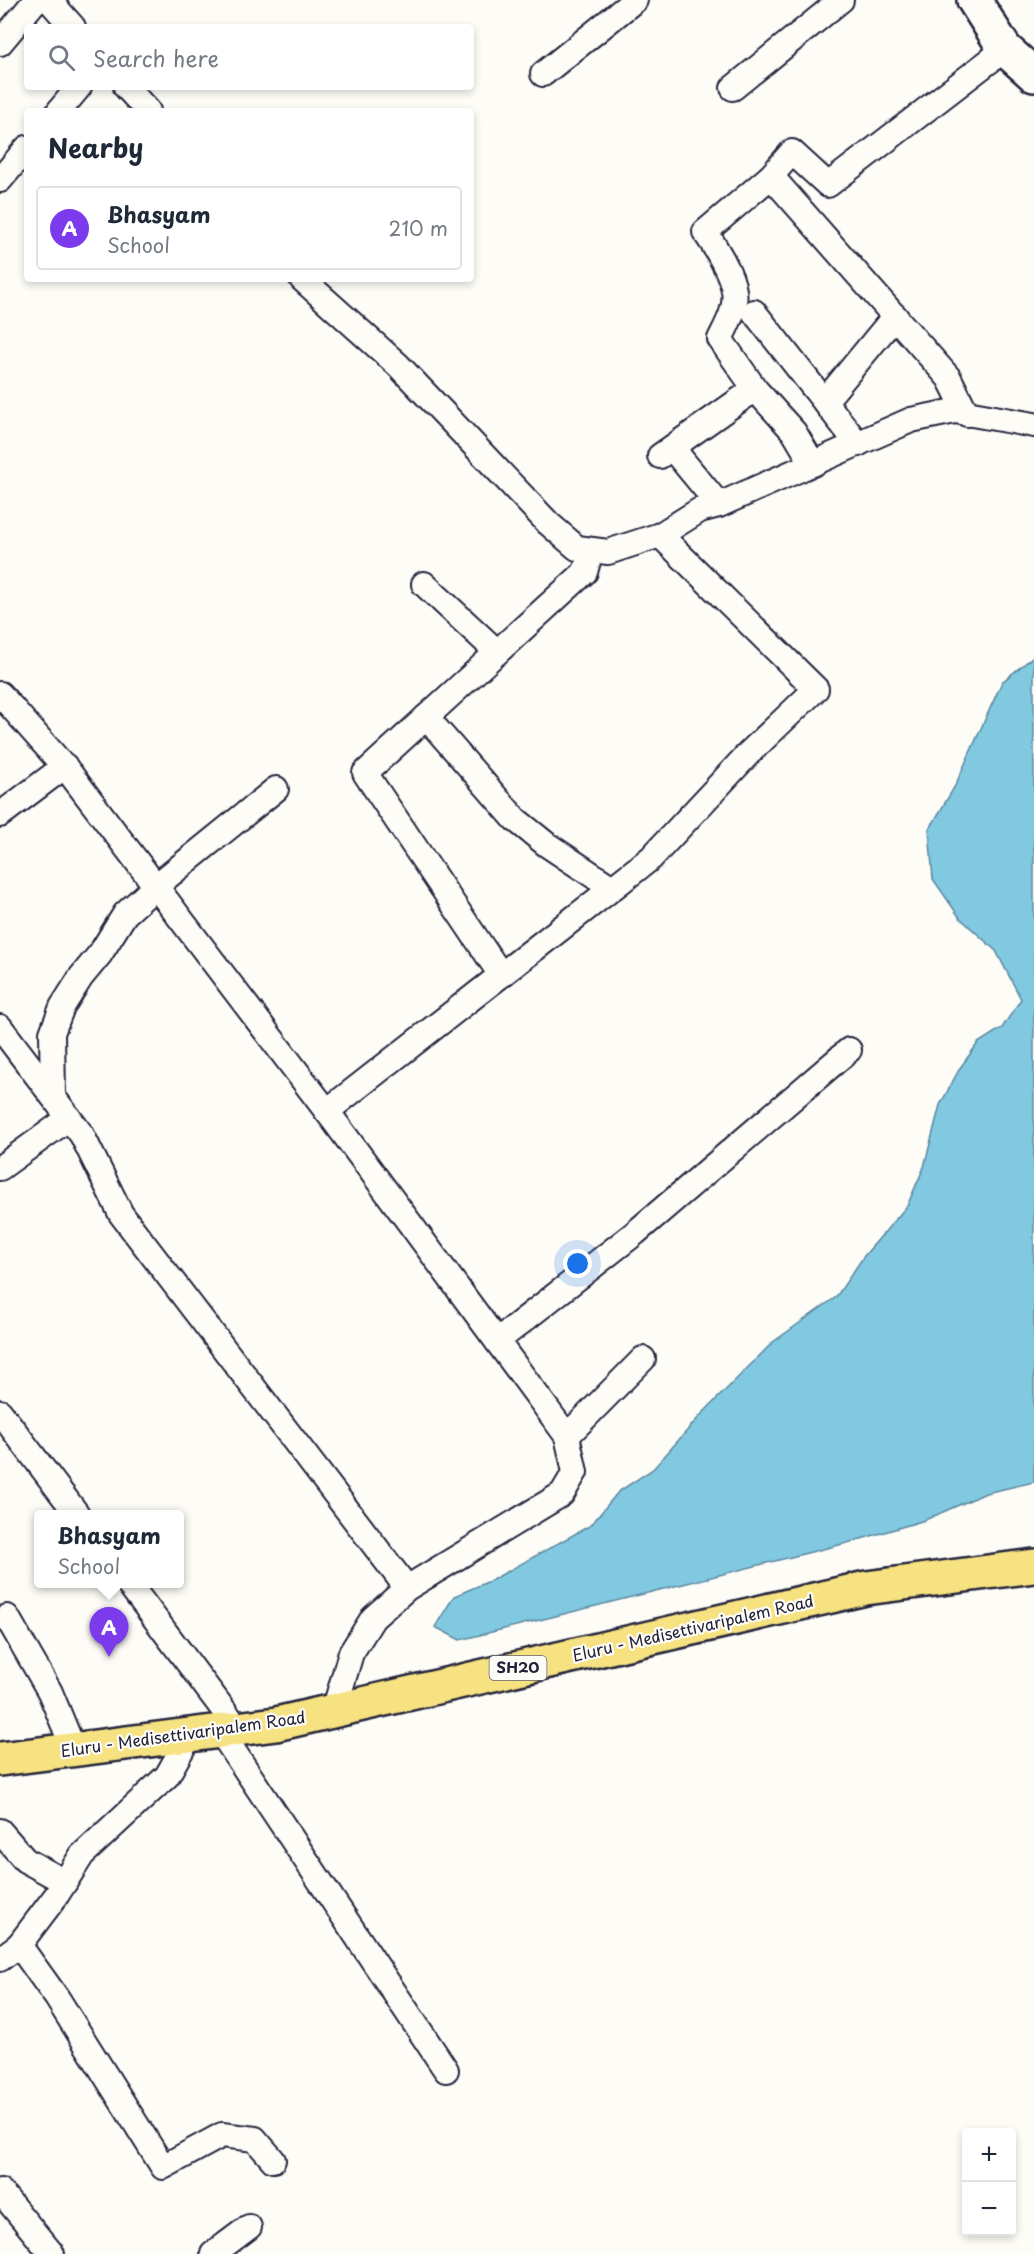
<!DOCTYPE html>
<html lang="en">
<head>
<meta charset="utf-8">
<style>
  body { margin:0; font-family:"Playpen Sans",sans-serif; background:#f2f2f3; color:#1f2937 }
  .controls { position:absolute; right:18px; bottom:18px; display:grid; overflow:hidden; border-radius:6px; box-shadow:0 3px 9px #0003 }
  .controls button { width:54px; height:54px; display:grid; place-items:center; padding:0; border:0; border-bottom:2px solid #e0e1e3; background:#fff; color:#1f2937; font:30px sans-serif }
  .you { position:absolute; left:578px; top:1264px; width:21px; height:21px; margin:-15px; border:4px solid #fff; border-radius:50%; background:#1a73e8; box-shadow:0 0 0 9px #1a73e833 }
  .badge { display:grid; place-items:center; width:39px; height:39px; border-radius:50%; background:#7c3aed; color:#fff; font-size:20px; font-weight:700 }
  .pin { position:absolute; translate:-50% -50px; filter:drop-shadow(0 2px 3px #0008) }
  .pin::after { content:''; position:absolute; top:32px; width:21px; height:18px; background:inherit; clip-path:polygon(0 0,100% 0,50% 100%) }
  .popup { position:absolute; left:34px; top:1510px; width:150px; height:78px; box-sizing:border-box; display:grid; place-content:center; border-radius:6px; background:#fff; filter:drop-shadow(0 2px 4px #0005); font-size:20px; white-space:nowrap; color:#747a83 }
  .popup b { font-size:22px; color:#1f2937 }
  .popup::after { content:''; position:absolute; left:50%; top:100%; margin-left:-12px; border:12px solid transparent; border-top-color:#fff }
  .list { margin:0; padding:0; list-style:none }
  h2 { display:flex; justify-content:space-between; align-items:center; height:78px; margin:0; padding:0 24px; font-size:26px }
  h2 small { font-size:20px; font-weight:400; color:#747a83 }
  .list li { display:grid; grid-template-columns:39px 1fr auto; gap:18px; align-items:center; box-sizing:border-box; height:84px; margin:0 12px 12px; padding:0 12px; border:2px solid #e0e1e3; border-radius:6px }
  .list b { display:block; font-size:22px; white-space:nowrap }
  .list p { margin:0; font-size:20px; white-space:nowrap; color:#747a83 }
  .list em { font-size:20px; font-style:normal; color:#747a83 }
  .icon { flex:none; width:33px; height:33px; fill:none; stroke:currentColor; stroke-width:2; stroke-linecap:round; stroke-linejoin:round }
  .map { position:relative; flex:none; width:1034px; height:2254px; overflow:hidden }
  .search { position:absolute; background:#fff; box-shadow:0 3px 9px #0003; left:24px; top:24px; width:450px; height:66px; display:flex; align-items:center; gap:15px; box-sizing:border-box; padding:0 21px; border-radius:6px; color:#747a83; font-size:22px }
  .panel { position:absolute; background:#fff; box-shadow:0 3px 9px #0003; left:24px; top:108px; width:450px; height:174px; border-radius:6px }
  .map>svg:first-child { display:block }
  .water { fill:#80c9e0; stroke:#5a869e; stroke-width:1.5 }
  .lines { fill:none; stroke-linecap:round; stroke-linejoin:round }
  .street-casing { stroke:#22223b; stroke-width:28 }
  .secondary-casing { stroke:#22223b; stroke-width:38 }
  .primary-casing { stroke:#22223b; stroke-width:38 }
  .street { stroke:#fdfcf7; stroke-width:24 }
  .secondary { stroke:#fdfcf7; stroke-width:33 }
  .primary { stroke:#f7e281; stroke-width:33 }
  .labels { text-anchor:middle; stroke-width:4.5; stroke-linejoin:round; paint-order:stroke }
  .shield { fill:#fdfcf7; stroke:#646373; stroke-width:1.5 }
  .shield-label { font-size:15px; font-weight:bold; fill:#22223b }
  .street-label { font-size:16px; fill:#22223b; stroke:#fdfcf7 }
</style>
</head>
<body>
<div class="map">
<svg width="1034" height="2254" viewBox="0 0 1034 2254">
  <rect width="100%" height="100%" fill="#fdfcf7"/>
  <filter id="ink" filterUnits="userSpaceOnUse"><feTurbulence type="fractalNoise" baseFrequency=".0167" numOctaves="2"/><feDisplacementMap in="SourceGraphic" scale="12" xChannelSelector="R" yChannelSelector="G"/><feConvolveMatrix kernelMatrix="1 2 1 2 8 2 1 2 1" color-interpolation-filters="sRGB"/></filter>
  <g filter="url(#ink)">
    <polygon class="water" points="1034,656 1034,1482 986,1493 925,1520 851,1542 460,1640 435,1627 454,1596 492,1580 591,1525 618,1492 653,1469 700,1416 773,1342 836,1297 864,1256 907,1206 924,1167 940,1105 960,1068 978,1043 1002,1028 1021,999 996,951 960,918 933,879 929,830 955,786 1002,682"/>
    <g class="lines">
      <g class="street-casing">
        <g id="street">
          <polyline points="49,0 73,27"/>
          <polyline points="0,43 36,0"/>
          <polyline points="543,74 635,0"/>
          <polyline points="126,87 148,111"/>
          <polyline points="733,88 841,0"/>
          <polyline points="59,111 79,87"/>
          <polyline points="771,176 949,378 967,414"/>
          <polyline points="0,180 27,148"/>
          <polyline points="302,279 398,365 548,523 577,548 608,552 660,535 700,510 719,505 911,420 955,411 1034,425"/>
          <polyline points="754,312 858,444"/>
          <polyline points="825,401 895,316"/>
          <polyline points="672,448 719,505"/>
          <polyline points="660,456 755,389"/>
          <path d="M813,464l-19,-32 -39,-43 -35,-50c7,-14 17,-31 14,-48 -2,-17 -19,-45 -29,-59l66,-56 21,-24 36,33 177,-136"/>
          <polyline points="424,584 497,652"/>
          <polyline points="0,694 69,772 335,1122 567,1436 575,1472 562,1494 407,1588 373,1618 351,1653 334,1711"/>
          <polyline points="426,717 515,819 546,844 612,888"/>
          <polyline points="0,815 65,766"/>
          <polyline points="501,975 365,773 585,572 591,550"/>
          <polyline points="0,1027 82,1135 121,1214 407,1588"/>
          <polyline points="53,1096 52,1033 62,1007 81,977 100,954 125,914 156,886 276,789"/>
          <polyline points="327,1111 651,858 749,753 816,689 660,535"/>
          <polyline points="0,1168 69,1118"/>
          <polyline points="497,1341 635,1233 849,1050"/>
          <polyline points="0,1412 77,1514"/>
          <polyline points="567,1436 643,1359"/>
          <polyline points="129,1584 238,1729"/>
          <polyline points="7,1617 50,1692 74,1750"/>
          <polyline points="220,1731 446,2070"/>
          <polyline points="0,1831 25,1860 65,1882"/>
          <polyline points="19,1945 57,1998 163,2167 222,2135 255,2139 273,2160"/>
          <polyline points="0,1959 19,1945 56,1896 82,1855 167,1776 190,1735"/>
          <polyline points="0,2191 52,2254"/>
          <polyline points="213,2254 249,2227"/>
        </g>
      </g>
      <g class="secondary-casing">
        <polyline id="secondary" points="974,0 1005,49 1034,75"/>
      </g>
      <g class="primary-casing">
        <polyline id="primary" points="0,1759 276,1724 866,1588 1034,1566"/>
      </g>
      <use href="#street" class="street"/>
      <use href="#secondary" class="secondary"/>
      <use href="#primary" class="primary"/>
    </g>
  </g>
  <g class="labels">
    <rect class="shield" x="489.5" y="1656" width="57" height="24" rx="4.5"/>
    <g class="shield-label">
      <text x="518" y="1673">SH20</text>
    </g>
    <g class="street-label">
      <text transform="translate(693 1628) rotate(-13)" y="6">Eluru - Medisettivaripalem Road</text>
      <text transform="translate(183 1734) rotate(-8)" y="6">Eluru - Medisettivaripalem Road</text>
    </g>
  </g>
</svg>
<div class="controls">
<button>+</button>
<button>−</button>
</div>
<div class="you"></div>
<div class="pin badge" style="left:109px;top:1657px">A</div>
<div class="popup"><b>Bhasyam</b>School</div>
<div class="search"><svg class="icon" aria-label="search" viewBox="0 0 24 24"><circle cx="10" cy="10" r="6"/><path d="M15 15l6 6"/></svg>Search here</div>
<section class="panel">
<h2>Nearby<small></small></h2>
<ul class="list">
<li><span class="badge">A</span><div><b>Bhasyam</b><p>School</p></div><em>210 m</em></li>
</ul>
</section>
</div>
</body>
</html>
